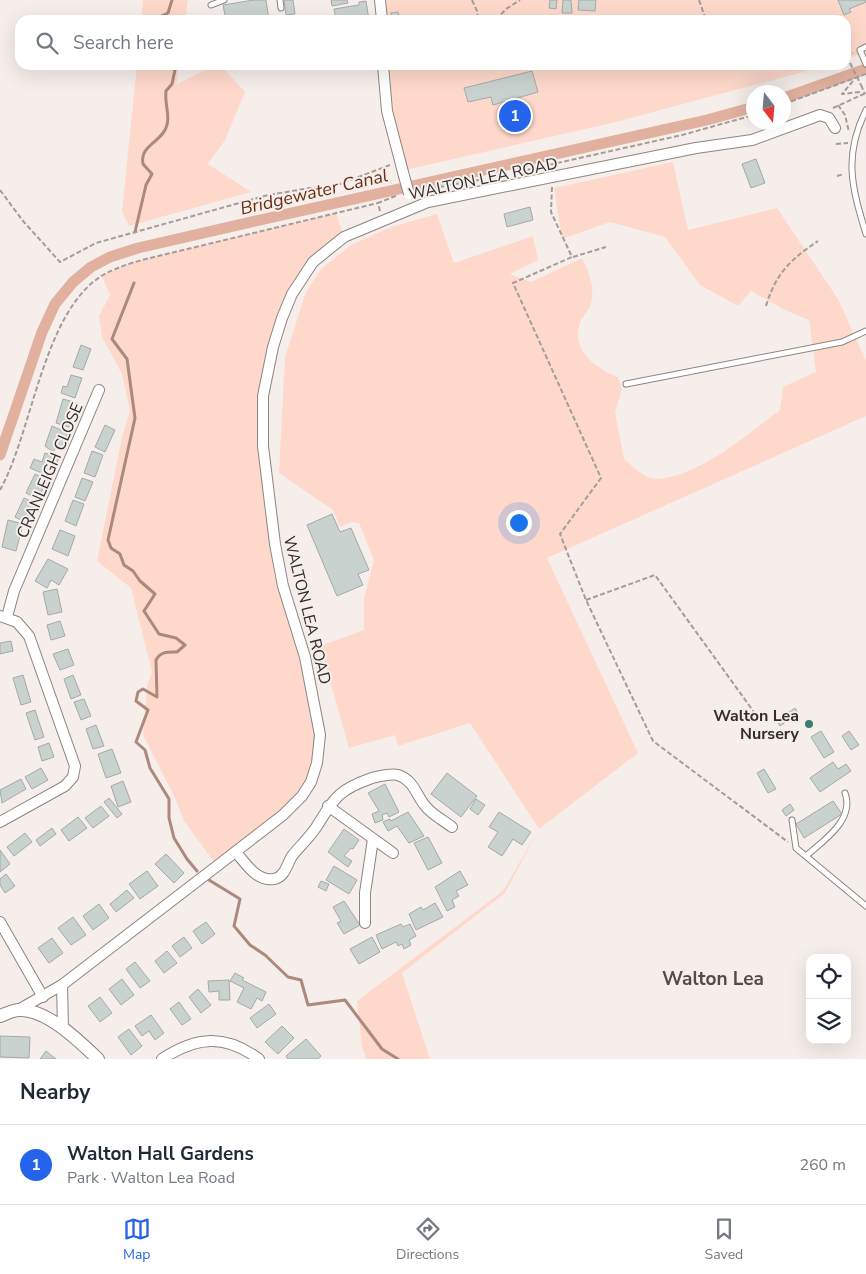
<!DOCTYPE html>
<html lang="en">
<head>
<meta charset="utf-8">
<style>
  body { margin:0; font-family:"Nunito Sans",sans-serif; background:#f2f2f3; color:#1f2937 }
  .controls { position:absolute; right:15px; bottom:15px; display:grid; overflow:hidden; border-radius:10px; box-shadow:0 5px 20px #0002 }
  .controls button { width:45px; height:45px; display:grid; place-items:center; padding:0; border:0; border-bottom:1px solid #e0e1e3; background:#fff; color:#1f2937; font:25px sans-serif }
  .compass { position:absolute; left:746px; top:85px; width:45px; height:45px; border-radius:50%; background:#fff; box-shadow:0 5px 20px #0002; rotate:164deg }
  .you { position:absolute; left:518px; top:522px; width:18px; height:18px; margin:-12px; border:4px solid #fff; border-radius:50%; background:#1a73e8; box-shadow:0 0 0 8px #1a73e833 }
  .badge { display:grid; place-items:center; width:32px; height:32px; border-radius:50%; background:#2563eb; color:#fff; font-size:16px; font-weight:700 }
  .pin { position:absolute; translate:-50% -50%; border:2px solid #fff; box-shadow:0 1px 5px #0006 }
  .list { margin:0; padding:0; list-style:none }
  h2 { display:flex; justify-content:space-between; align-items:center; height:65px; margin:0; padding:0 20px; font-size:21px }
  h2 small { font-size:16px; font-weight:400; color:#747a83 }
  .list li { display:grid; grid-template-columns:32px 1fr auto; gap:15px; align-items:center; box-sizing:border-box; height:80px; padding:0 20px; border-top:1px solid #e0e1e3 }
  .list b { display:block; font-size:19px; white-space:nowrap }
  .list p { margin:0; font-size:16px; white-space:nowrap; color:#747a83 }
  .list em { font-size:16px; font-style:normal; color:#747a83 }
  .icon { flex:none; width:28px; height:28px; fill:none; stroke:currentColor; stroke-width:2; stroke-linecap:round; stroke-linejoin:round }
  .map { position:relative; flex:none; width:866px; height:1059px; overflow:hidden }
  .search { position:absolute; background:#fff; box-shadow:0 5px 20px #0002; left:15px; right:15px; top:15px; height:55px; display:flex; align-items:center; gap:12px; box-sizing:border-box; padding:0 18px; border-radius:15px; color:#747a83; font-size:19px }
  .sheet { height:145px; background:#fff }
  nav { display:flex; justify-content:space-around; align-items:center; box-sizing:border-box; height:70px; border-top:1px solid #e0e1e3; background:#fff; font-size:14px; color:#747a83 }
  nav a { display:grid; justify-items:center; gap:2px }
  nav .on { color:#2563eb }
  .map>svg:first-child { display:block }
  .green { fill:#fed9cb }
  .lines { fill:none; stroke-linecap:round; stroke-linejoin:round }
  .stream { stroke:#ac897c; stroke-width:3 }
  .canal { stroke:#e1b09e; stroke-width:11 }
  .building { fill:#cad2d0; stroke:#a2aaa8 }
  .service-casing { stroke:#8c8582; stroke-width:7 }
  .minor-casing { stroke:#8c8582; stroke-width:12 }
  .tertiary-casing { stroke:#8c8582; stroke-width:14 }
  .path { stroke:#a39d9a; stroke-width:2; stroke-dasharray:5 2.5; stroke-linecap:butt }
  .service { stroke:#fff; stroke-width:5 }
  .minor { stroke:#fff; stroke-width:10 }
  .tertiary { stroke:#fff; stroke-width:12 }
  .minor-bridge-casing { stroke:#8c8582; stroke-width:12; stroke-linecap:butt }
  .path-bridge { stroke:#a39d9a; stroke-width:2; stroke-dasharray:5 2.5; stroke-linecap:butt }
  .minor-bridge { stroke:#fff; stroke-width:10 }
  .poi-dot { fill:#3a7e71; stroke:#f6eeea; stroke-width:2 }
  .labels { text-anchor:middle; stroke-width:4; stroke-linejoin:round; paint-order:stroke }
  .street-label { font-size:16px; fill:#302d2c; stroke:#f6eeea }
  .poi-label { font-size:16px; font-weight:bold; fill:#302d2c; stroke:#f6eeea; text-anchor:end }
  .water-label { font-size:18px; font-style:italic; fill:#692e14; stroke:#f6eeea }
  .quarter-label { font-size:19px; font-weight:bold; fill:#524b49; stroke:#f6eeea }
</style>
</head>
<body>
<div class="map">
<svg width="866" height="1059" viewBox="0 0 866 1059">
  <rect width="100%" height="100%" fill="#f6eeea"/>
  <g class="green">
    <polygon points="143,0 188,0 185,20 141,20"/>
    <polygon points="378,0 866,0 866,52 846,59 846,20 379,20"/>
    <polygon points="137,65 179,65 177,84 215,65 220,65 245,92 225,140 208,164 251,192 129,226 122,211"/>
    <polygon points="381,65 829,65 612,123 405,170"/>
    <path d="M673,162l15,68 89,-22 61,91 28,62v55l-319,142 91,195 -99,76 -34,64 -103,80 28,86h-63l-5,-12 -5,-46 146,-110 36,-62 -69,-106 -72,23 -3,-11 -46,13 -29,-102 44,-16v-31l10,-39 -15,-37 -8,-1 -11,5 -7,-17 -54,-37 6,-116 21,-65 15,-23 30,-24 40,-18 46,-13 17,49 79,-27 5,24 -28,14 21,8 51,-24c7,15 13,28 9,45 -1,7 -9,13 -11,20 -9,28 16,45 38,54l4,12 -7,23 9,47c8,6 20,20 32,20 41,-1 92,-45 124,-69l3,-23 33,-15 -7,-52 -24,-10 -34,-19 -13,15 -38,-21 -35,-48 -55,-15 -48,17 -8,-51z"/>
    <polygon points="336,213 344,237 313,262 292,294 263,396 275,544 314,697 317,763 302,796 217,866 184,821 176,800 143,735 147,686 152,672 131,588 97,561 122,437 130,411 122,374 102,337 99,316 110,295 102,276 125,265 150,258"/>
  </g>
  <g class="lines">
    <g class="stream">
      <polyline points="158,20 157,18 168,13 172,0"/>
      <path d="M135,232l11,-47 6,-11 -9,-10c-3,-16 12,-20 20,-31 10,-13 1,-27 3,-42l6,-7 4,-19"/>
      <path d="M134,283l-22,56 15,20 8,59 -27,122 3,8 9,6 4,11 9,6 7,10 15,13 -11,17 15,23 17,4 9,7 -8,7c-9,0 -16,-1 -21,8l1,37 -14,-8 -5,3 -2,9 12,9 -12,32 9,8 5,18 19,31v19l5,20 13,21 10,12"/>
      <polyline points="209,880 240,899 234,926 250,945 265,955 288,977 301,980 308,1005 345,1000 382,1049 398,1059"/>
    </g>
    <g class="canal">
      <polyline points="784,98 866,69"/>
      <polyline points="0,455 42,332 55,304 73,282 91,267 110,257 138,248 269,218 707,120 754,107"/>
    </g>
  </g>
  <g class="building">
    <polygon points="254,0 266,0 269,20 226,20 223,5"/>
    <polygon points="284,0 293,0 295,14 286,15"/>
    <polygon points="331,0 347,0 348,3 332,6"/>
    <polygon points="550,0 557,0 556,9 549,8"/>
    <polygon points="563,0 571,0 572,13 562,13"/>
    <polygon points="579,0 596,0 595,11 578,10"/>
    <polygon points="838,0 866,0 866,2 849,9 851,12 844,15"/>
    <polygon points="366,1 369,20 361,20 361,16 336,19 334,9 359,5 359,2"/>
    <polygon points="398,12 399,17 406,16 407,20 392,20 391,13"/>
    <polygon points="532,71 538,92 493,105 491,97 468,102 464,88"/>
    <polygon points="756,159 765,183 751,188 742,164"/>
    <polygon points="530,207 533,220 507,227 504,214"/>
    <polygon points="81,345 91,349 83,370 73,367"/>
    <polygon points="71,375 82,378 75,398 61,393 63,386 67,387"/>
    <polygon points="63,399 77,403 69,427 56,423"/>
    <polygon points="105,425 115,430 105,452 95,447"/>
    <polygon points="52,426 68,433 62,448 58,445 53,452 45,446"/>
    <polygon points="92,451 103,455 95,477 84,473"/>
    <polygon points="45,453 59,458 51,477 30,468 34,459 42,462"/>
    <polygon points="35,474 47,480 38,499 26,493"/>
    <polygon points="82,478 93,482 85,501 75,497"/>
    <polygon points="24,498 37,504 27,523 15,517"/>
    <polygon points="73,500 84,504 76,526 65,521"/>
    <polygon points="332,514 340,532 351,528 369,570 358,574 363,585 337,596 307,525"/>
    <polygon points="8,520 23,524 16,551 2,547"/>
    <polygon points="60,530 75,536 68,556 52,549"/>
    <polygon points="48,559 68,569 59,585 51,580 47,588 35,581"/>
    <polygon points="57,589 62,612 48,615 43,592"/>
    <polygon points="60,621 65,636 51,640 47,625"/>
    <polygon points="11,641 13,651 0,654 0,643"/>
    <polygon points="68,649 74,665 60,670 53,654"/>
    <polygon points="23,675 31,702 21,705 13,678"/>
    <polygon points="73,675 81,695 71,699 64,679"/>
    <polygon points="84,699 91,716 81,720 74,702"/>
    <polygon points="795,708 798,713 780,726 777,721"/>
    <polygon points="35,710 44,737 35,740 26,713"/>
    <polygon points="96,725 104,746 93,749 86,729"/>
    <polygon points="821,731 834,752 824,758 811,737"/>
    <polygon points="849,731 859,745 851,750 842,736"/>
    <polygon points="49,743 54,757 42,761 38,747"/>
    <polygon points="112,749 121,773 106,778 98,754"/>
    <polygon points="833,762 838,769 846,764 851,771 820,792 810,778"/>
    <polygon points="41,768 48,780 32,789 25,777"/>
    <polygon points="764,769 776,789 768,793 757,773"/>
    <polygon points="447,773 477,796 461,817 431,794"/>
    <polygon points="21,779 26,789 2,803 0,790"/>
    <polygon points="123,781 131,802 118,807 111,786"/>
    <polygon points="385,784 399,812 389,817 387,813 382,815 383,820 375,823 372,814 379,811 368,793"/>
    <polygon points="109,798 122,814 117,818 104,802"/>
    <polygon points="476,799 485,805 478,815 470,809"/>
    <polygon points="833,801 842,814 804,838 796,824"/>
    <polygon points="790,804 794,810 786,816 782,810"/>
    <polygon points="101,806 109,816 93,828 85,818"/>
    <polygon points="408,812 424,836 409,843 397,826 388,831 383,822 390,819 391,821"/>
    <polygon points="499,812 531,832 522,845 513,839 502,856 488,847 498,832 489,827"/>
    <polygon points="78,817 87,828 69,841 61,830"/>
    <polygon points="52,828 56,834 40,846 36,840"/>
    <polygon points="344,829 359,840 353,849 351,848 344,856 352,861 348,867 328,852"/>
    <polygon points="25,833 32,842 14,856 7,847"/>
    <polygon points="428,837 442,863 428,870 414,843"/>
    <polygon points="0,850 10,864 0,872"/>
    <polygon points="166,854 184,873 174,883 155,864"/>
    <polygon points="334,866 357,880 349,894 326,880"/>
    <polygon points="147,871 158,886 140,899 129,884"/>
    <polygon points="460,871 468,885 456,891 459,896 452,900 455,907 447,911 435,887"/>
    <polygon points="6,874 15,886 5,893 0,885 0,879"/>
    <polygon points="321,881 329,884 326,891 318,887"/>
    <polygon points="127,890 134,898 116,912 110,904"/>
    <polygon points="344,901 360,925 344,934 337,923 341,921 333,907"/>
    <polygon points="435,903 443,917 416,930 409,914 421,907 423,910"/>
    <polygon points="99,904 109,918 93,930 83,916"/>
    <polygon points="73,917 86,935 71,945 58,928"/>
    <polygon points="206,922 215,934 202,944 193,931"/>
    <polygon points="401,924 403,927 410,924 416,936 409,940 411,945 404,949 402,944 398,946 396,942 382,949 376,935"/>
    <polygon points="184,937 192,948 180,957 172,946"/>
    <polygon points="372,937 380,952 359,964 350,949"/>
    <polygon points="52,938 63,953 49,963 38,948"/>
    <polygon points="167,951 177,963 164,973 155,961"/>
    <polygon points="135,962 150,981 140,988 126,969"/>
    <polygon points="235,973 244,978 242,980 266,992 262,1001 257,998 251,1009 237,1002 244,988 230,981"/>
    <polygon points="122,979 134,995 121,1005 109,989"/>
    <polygon points="229,980 230,1000 219,1000 219,991 209,992 208,981"/>
    <polygon points="198,989 211,1005 201,1013 189,997"/>
    <polygon points="100,997 112,1013 100,1022 88,1006"/>
    <polygon points="179,1002 191,1019 182,1025 170,1009"/>
    <polygon points="269,1004 276,1014 257,1028 250,1018"/>
    <polygon points="151,1015 164,1033 155,1040 149,1031 142,1036 135,1026"/>
    <polygon points="282,1026 294,1038 278,1054 265,1042"/>
    <polygon points="129,1029 142,1046 131,1055 118,1037"/>
    <polygon points="0,1036 30,1037 29,1058 0,1057"/>
    <polygon points="306,1039 321,1056 318,1059 288,1059 286,1056"/>
    <polygon points="46,1051 56,1059 40,1059"/>
  </g>
  <g class="lines">
    <g class="service-casing">
      <g id="service">
        <polyline points="280,0 281,8"/>
        <polyline points="211,5 224,0"/>
        <polyline points="866,47 860,50 866,64"/>
        <path d="M866,110c-23,46 -14,78 0,124"/>
        <polyline points="626,384 842,342 866,331"/>
        <polyline points="792,820 796,848 866,906"/>
        <path d="M806,856c17,-15 49,-36 39,-63"/>
      </g>
    </g>
    <g class="minor-casing">
      <g id="minor">
        <polyline points="380,0 382,20"/>
        <polyline points="383,65 387,111 404,176"/>
        <polyline points="0,616 17,622 29,636 75,766 73,777 65,786 0,822"/>
        <polyline points="7,617 14,591 99,390"/>
        <polyline points="328,806 393,853"/>
        <path d="M236,852c9,11 21,30 38,27 11,-2 13,-15 18,-23 8,-10 18,-19 25,-30 18,-29 21,-36 55,-48 8,-2 18,-5 26,-3 18,6 18,23 30,34 7,7 16,12 24,18"/>
        <polyline points="0,922 43,997"/>
        <polyline points="365,923 365,893 373,839"/>
        <polyline points="62,985 63,1028"/>
        <polyline points="18,1010 62,985 217,866 283,815 302,796 311,782 317,763 320,735 305,657 283,586 275,544 263,446 263,396 273,347 282,318 292,294 313,262 344,237 428,202 696,148 752,140 820,115 829,118 835,128"/>
        <path d="M162,1059c35,-23 63,-25 97,0"/>
      </g>
    </g>
    <g class="tertiary-casing">
      <path id="tertiary" d="M0,1016c6,-2 13,-6 19,-6 28,-1 60,31 79,49"/>
    </g>
    <g class="path">
      <polyline points="472,0 477,11 478,19 487,20"/>
      <polyline points="699,0 706,20"/>
      <polyline points="496,20 506,9 520,0"/>
      <polyline points="846,57 853,53"/>
      <polyline points="847,57 850,63"/>
      <polyline points="735,65 748,65"/>
      <polyline points="853,81 842,94 860,92 861,95"/>
      <polyline points="861,85 865,94"/>
      <polyline points="784,104 866,74"/>
      <polyline points="838,105 845,115 849,132"/>
      <polyline points="833,108 866,93"/>
      <polyline points="836,144 848,143"/>
      <polyline points="513,173 682,135 754,115"/>
      <polyline points="837,176 844,174"/>
      <polyline points="552,187 551,212 572,257 513,283 601,478 560,534 586,600 653,741 788,842"/>
      <polyline points="0,190 23,221 60,262 96,243 268,195 310,188 332,187 390,165"/>
      <polyline points="417,191 479,180"/>
      <polyline points="380,211 378,203 398,195"/>
      <polyline points="573,257 606,247"/>
      <path d="M766,306c10,-33 24,-46 52,-65"/>
      <path d="M0,490c33,-59 43,-179 103,-215 14,-8 31,-13 47,-17l228,-55"/>
      <polyline points="586,600 655,575 759,719"/>
    </g>
    <use href="#service" class="service"/>
    <use href="#minor" class="minor"/>
    <use href="#tertiary" class="tertiary"/>
    <g class="minor-bridge-casing">
      <polyline id="minor-bridge" points="404,176 409,194"/>
    </g>
    <polyline class="path-bridge" points="850,63 861,85"/>
    <use href="#minor-bridge" class="minor-bridge"/>
  </g>
  <circle class="poi-dot" cx="809" cy="724" r="5"/>
  <g class="labels">
    <g class="street-label">
      <text transform="translate(483 178) rotate(-12)" y="6">WALTON LEA ROAD</text>
      <text transform="translate(49 470) rotate(-67)" y="6">CRANLEIGH CLOSE</text>
      <text transform="translate(308 610) rotate(76)" y="6">WALTON LEA ROAD</text>
    </g>
    <g class="poi-label">
      <text x="799" y="721">Walton Lea<tspan x="799" dy="18">Nursery</tspan></text>
    </g>
    <g class="water-label">
      <text transform="translate(314 192) rotate(-13)" y="6">Bridgewater Canal</text>
    </g>
    <g class="quarter-label">
      <text x="713" y="985">Walton Lea</text>
    </g>
  </g>
</svg>
<div class="controls">
<button><svg class="icon" aria-label="locate" viewBox="0 0 24 24"><circle cx="12" cy="12" r="6"/><path d="M12 2v4M12 18v4M2 12h4M18 12h4"/></svg></button>
<button><svg class="icon" aria-label="layers" viewBox="0 0 24 24"><path d="M12 4l9 5-9 5-9-5zM3 14l9 5 9-5"/></svg></button>
</div>
<svg class="compass" viewBox="-18 -18 36 36"><path d="M0-13l5 13h-10z" fill="#e53935"/><path d="M0 13l5-13h-10z" fill="#747a83"/></svg>
<div class="you"></div>
<div class="pin badge" style="left:515px;top:116px">1</div>
<div class="search"><svg class="icon" aria-label="search" viewBox="0 0 24 24"><circle cx="10" cy="10" r="6"/><path d="M15 15l6 6"/></svg>Search here</div>
</div>
<section class="sheet">
<h2>Nearby<small></small></h2>
<ul class="list">
<li><span class="badge">1</span><div><b>Walton Hall Gardens</b><p>Park · Walton Lea Road</p></div><em>260 m</em></li>
</ul>
</section>
<nav>
<a class="on"><svg class="icon" aria-label="map" viewBox="0 0 24 24"><path d="M3 6l6-2 6 2 6-2v14l-6 2-6-2-6 2zM9 4v14M15 6v14"/></svg>Map</a>
<a><svg class="icon" aria-label="directions" viewBox="0 0 24 24"><path d="M12 3l9 9-9 9-9-9zM9 14v-3h6M13 9l2 2-2 2"/></svg>Directions</a>
<a><svg class="icon" aria-label="saved" viewBox="0 0 24 24"><path d="M7 4h10v16l-5-4-5 4z"/></svg>Saved</a>
</nav>
</body>
</html>
